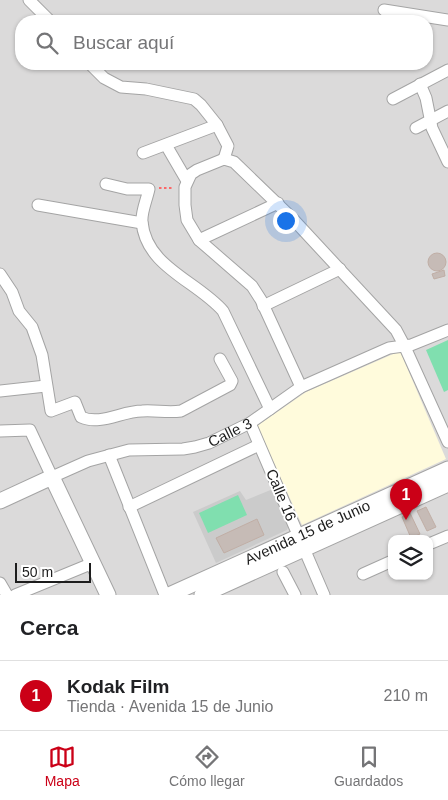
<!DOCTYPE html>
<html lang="es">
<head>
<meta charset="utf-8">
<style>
  body { margin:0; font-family:Helvetica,sans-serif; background:#f2f2f2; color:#202124 }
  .controls { position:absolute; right:15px; bottom:15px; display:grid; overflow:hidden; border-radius:10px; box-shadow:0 1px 4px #0004 }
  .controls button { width:45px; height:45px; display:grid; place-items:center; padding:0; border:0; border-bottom:1px solid #e0e0e0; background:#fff; color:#202124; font:25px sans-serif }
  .scale { position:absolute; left:15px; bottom:12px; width:76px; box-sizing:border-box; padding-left:5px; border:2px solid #1d1d1d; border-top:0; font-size:14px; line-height:18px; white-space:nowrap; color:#1d1d1d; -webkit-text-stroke:4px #fff; paint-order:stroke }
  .you { position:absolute; left:285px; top:220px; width:18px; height:18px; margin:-12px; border:4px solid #fff; border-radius:50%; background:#1a73e8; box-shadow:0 0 0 8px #1a73e833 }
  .badge { display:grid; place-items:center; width:32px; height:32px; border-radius:50%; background:#cb0017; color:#fff; font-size:16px; font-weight:700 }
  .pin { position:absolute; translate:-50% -41px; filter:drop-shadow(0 1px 2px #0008) }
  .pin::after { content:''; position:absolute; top:26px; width:18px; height:15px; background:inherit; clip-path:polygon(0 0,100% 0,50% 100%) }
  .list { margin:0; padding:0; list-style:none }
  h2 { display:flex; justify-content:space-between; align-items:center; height:65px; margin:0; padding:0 20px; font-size:21px }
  h2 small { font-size:16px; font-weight:400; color:#757577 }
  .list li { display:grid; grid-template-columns:32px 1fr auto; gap:15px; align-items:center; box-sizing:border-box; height:70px; padding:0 20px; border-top:1px solid #e0e0e0 }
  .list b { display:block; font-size:19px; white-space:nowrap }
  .list p { margin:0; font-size:16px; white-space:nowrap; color:#757577 }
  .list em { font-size:16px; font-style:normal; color:#757577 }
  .icon { flex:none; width:28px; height:28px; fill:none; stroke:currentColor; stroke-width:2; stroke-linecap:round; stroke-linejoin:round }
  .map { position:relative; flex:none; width:448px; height:595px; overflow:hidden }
  .search { position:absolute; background:#fff; box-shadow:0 1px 4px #0004; left:15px; right:15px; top:15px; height:55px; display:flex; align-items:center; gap:12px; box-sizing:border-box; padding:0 18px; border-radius:20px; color:#757577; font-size:19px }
  .sheet { height:135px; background:#fff }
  nav { display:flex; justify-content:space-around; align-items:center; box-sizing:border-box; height:70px; border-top:1px solid #e0e0e0; background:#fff; font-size:14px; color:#757577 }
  nav a { display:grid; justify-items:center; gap:2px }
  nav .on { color:#cb0017 }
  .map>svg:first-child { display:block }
  .residential { fill:#dbdada; fill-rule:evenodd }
  .education { fill:#fffbdc }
  .religious { fill:#cbcbcb }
  .pitch { fill:#80dfaf }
  .building { fill:#c6bbb6; stroke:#c0aea5 }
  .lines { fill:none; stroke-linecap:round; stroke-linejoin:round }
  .minor-casing { stroke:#a4a4a4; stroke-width:13 }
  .tertiary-casing { stroke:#a4a4a4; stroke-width:17 }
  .path { stroke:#fb6869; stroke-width:2; stroke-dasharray:2.5 2.5; stroke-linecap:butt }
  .minor { stroke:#fff; stroke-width:11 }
  .tertiary { stroke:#fff; stroke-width:15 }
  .labels { text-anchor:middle; stroke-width:4; stroke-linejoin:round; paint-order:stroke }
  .street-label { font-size:15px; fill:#1d1d1d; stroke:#fff }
</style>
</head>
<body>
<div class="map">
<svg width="448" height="595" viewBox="0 0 448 595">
  <rect width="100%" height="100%" fill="#efeae3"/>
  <path class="residential" d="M0,0h448v595h-448zM21,21h406v43h-406zM392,539h37v37h-37z"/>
  <polygon class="education" points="400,351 446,459 302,525 257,426 306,392"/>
  <polygon class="religious" points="273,489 289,525 287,530 216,563 193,512 240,491 246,500"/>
  <g class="pitch">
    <polygon points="448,340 448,390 444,392 426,350"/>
    <polygon points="238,495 247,515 208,533 199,513"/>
  </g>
  <g class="building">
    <circle cx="437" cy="262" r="9"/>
    <polygon points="444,270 445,276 434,279 432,274"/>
    <polygon points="426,507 436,527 427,531 417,511"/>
    <polygon points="410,513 420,534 411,538 402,517"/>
    <polygon points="257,519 264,535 224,553 216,538"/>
  </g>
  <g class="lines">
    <g class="minor-casing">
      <g id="minor">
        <polyline points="29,0 50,21"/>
        <polyline points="384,10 448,20"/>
        <polyline points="90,64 104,78 121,87 146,89 194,99 201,105 217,125 228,146 224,159"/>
        <polyline points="420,84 426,98 432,128 448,162"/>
        <polyline points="393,99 448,70"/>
        <polyline points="416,128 448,111"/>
        <polyline points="166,145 187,181"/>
        <polyline points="143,153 217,125"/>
        <path d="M106,184l21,5h22c-2,10 -8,23 -7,33 4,45 55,59 81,89l47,98"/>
        <polyline points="38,205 142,223"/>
        <polyline points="199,240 278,203"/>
        <path d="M0,274l12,18 7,19 13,16 10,28 9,56 24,-9 6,15c19,9 41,-6 61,-6 13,-1 26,2 39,0l49,-26 2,-4 -12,-22"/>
        <polyline points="263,306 340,269"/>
        <polyline points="301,387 261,300 252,286 199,240 187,220 185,205 185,187 191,174 197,170 224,159 234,162 292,218 396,330 404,345 448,442"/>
        <polyline points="0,391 46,386"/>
        <polyline points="250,423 324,595"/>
        <path id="s1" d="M0,431l30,-1 22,47 36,-16 41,-11 54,-1 12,-2 14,-4 41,-20 51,-36 88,-39 22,-3 37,-15"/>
        <polyline points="109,455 165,595"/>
        <polyline points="129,507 259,445"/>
        <polyline points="429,544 448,536"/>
        <polyline points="283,572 295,595"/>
        <polyline points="363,574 392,561"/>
        <polyline points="0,583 7,595"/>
        <polyline points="15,595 93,563"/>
      </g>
    </g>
    <g class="tertiary-casing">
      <g id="tertiary">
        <polyline points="0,501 52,477 108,595"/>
        <path id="s2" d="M169,595l279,-126"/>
        <polyline points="202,595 448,484"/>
      </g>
    </g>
    <polyline class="path" points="159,188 174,188"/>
    <use href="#minor" class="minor"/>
    <use href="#tertiary" class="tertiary"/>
  </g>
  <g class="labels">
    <g class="street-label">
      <text dy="5" stroke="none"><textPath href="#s1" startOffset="268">Calle 3</textPath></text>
      <text transform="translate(281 495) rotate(67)" y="5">Calle 16</text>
      <text dy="5" stroke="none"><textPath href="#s2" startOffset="152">Avenida 15 de Junio</textPath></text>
    </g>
  </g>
</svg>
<div class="controls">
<button><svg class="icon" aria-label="layers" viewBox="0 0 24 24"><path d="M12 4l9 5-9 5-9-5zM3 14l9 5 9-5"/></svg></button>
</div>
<div class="scale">50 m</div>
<div class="you"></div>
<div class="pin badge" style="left:406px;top:520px">1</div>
<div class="search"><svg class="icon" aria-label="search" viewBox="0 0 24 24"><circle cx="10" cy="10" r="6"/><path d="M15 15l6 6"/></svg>Buscar aquí</div>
</div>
<section class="sheet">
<h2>Cerca<small></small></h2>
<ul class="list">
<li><span class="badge">1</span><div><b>Kodak Film</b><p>Tienda · Avenida 15 de Junio</p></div><em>210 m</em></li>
</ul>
</section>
<nav>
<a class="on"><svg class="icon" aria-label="map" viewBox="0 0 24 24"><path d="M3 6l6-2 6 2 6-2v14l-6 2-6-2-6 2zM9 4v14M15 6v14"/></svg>Mapa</a>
<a><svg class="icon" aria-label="directions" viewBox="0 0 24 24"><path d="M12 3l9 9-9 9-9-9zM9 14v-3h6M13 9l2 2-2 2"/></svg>Cómo llegar</a>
<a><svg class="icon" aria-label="saved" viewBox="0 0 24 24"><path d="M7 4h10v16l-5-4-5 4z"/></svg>Guardados</a>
</nav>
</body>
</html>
